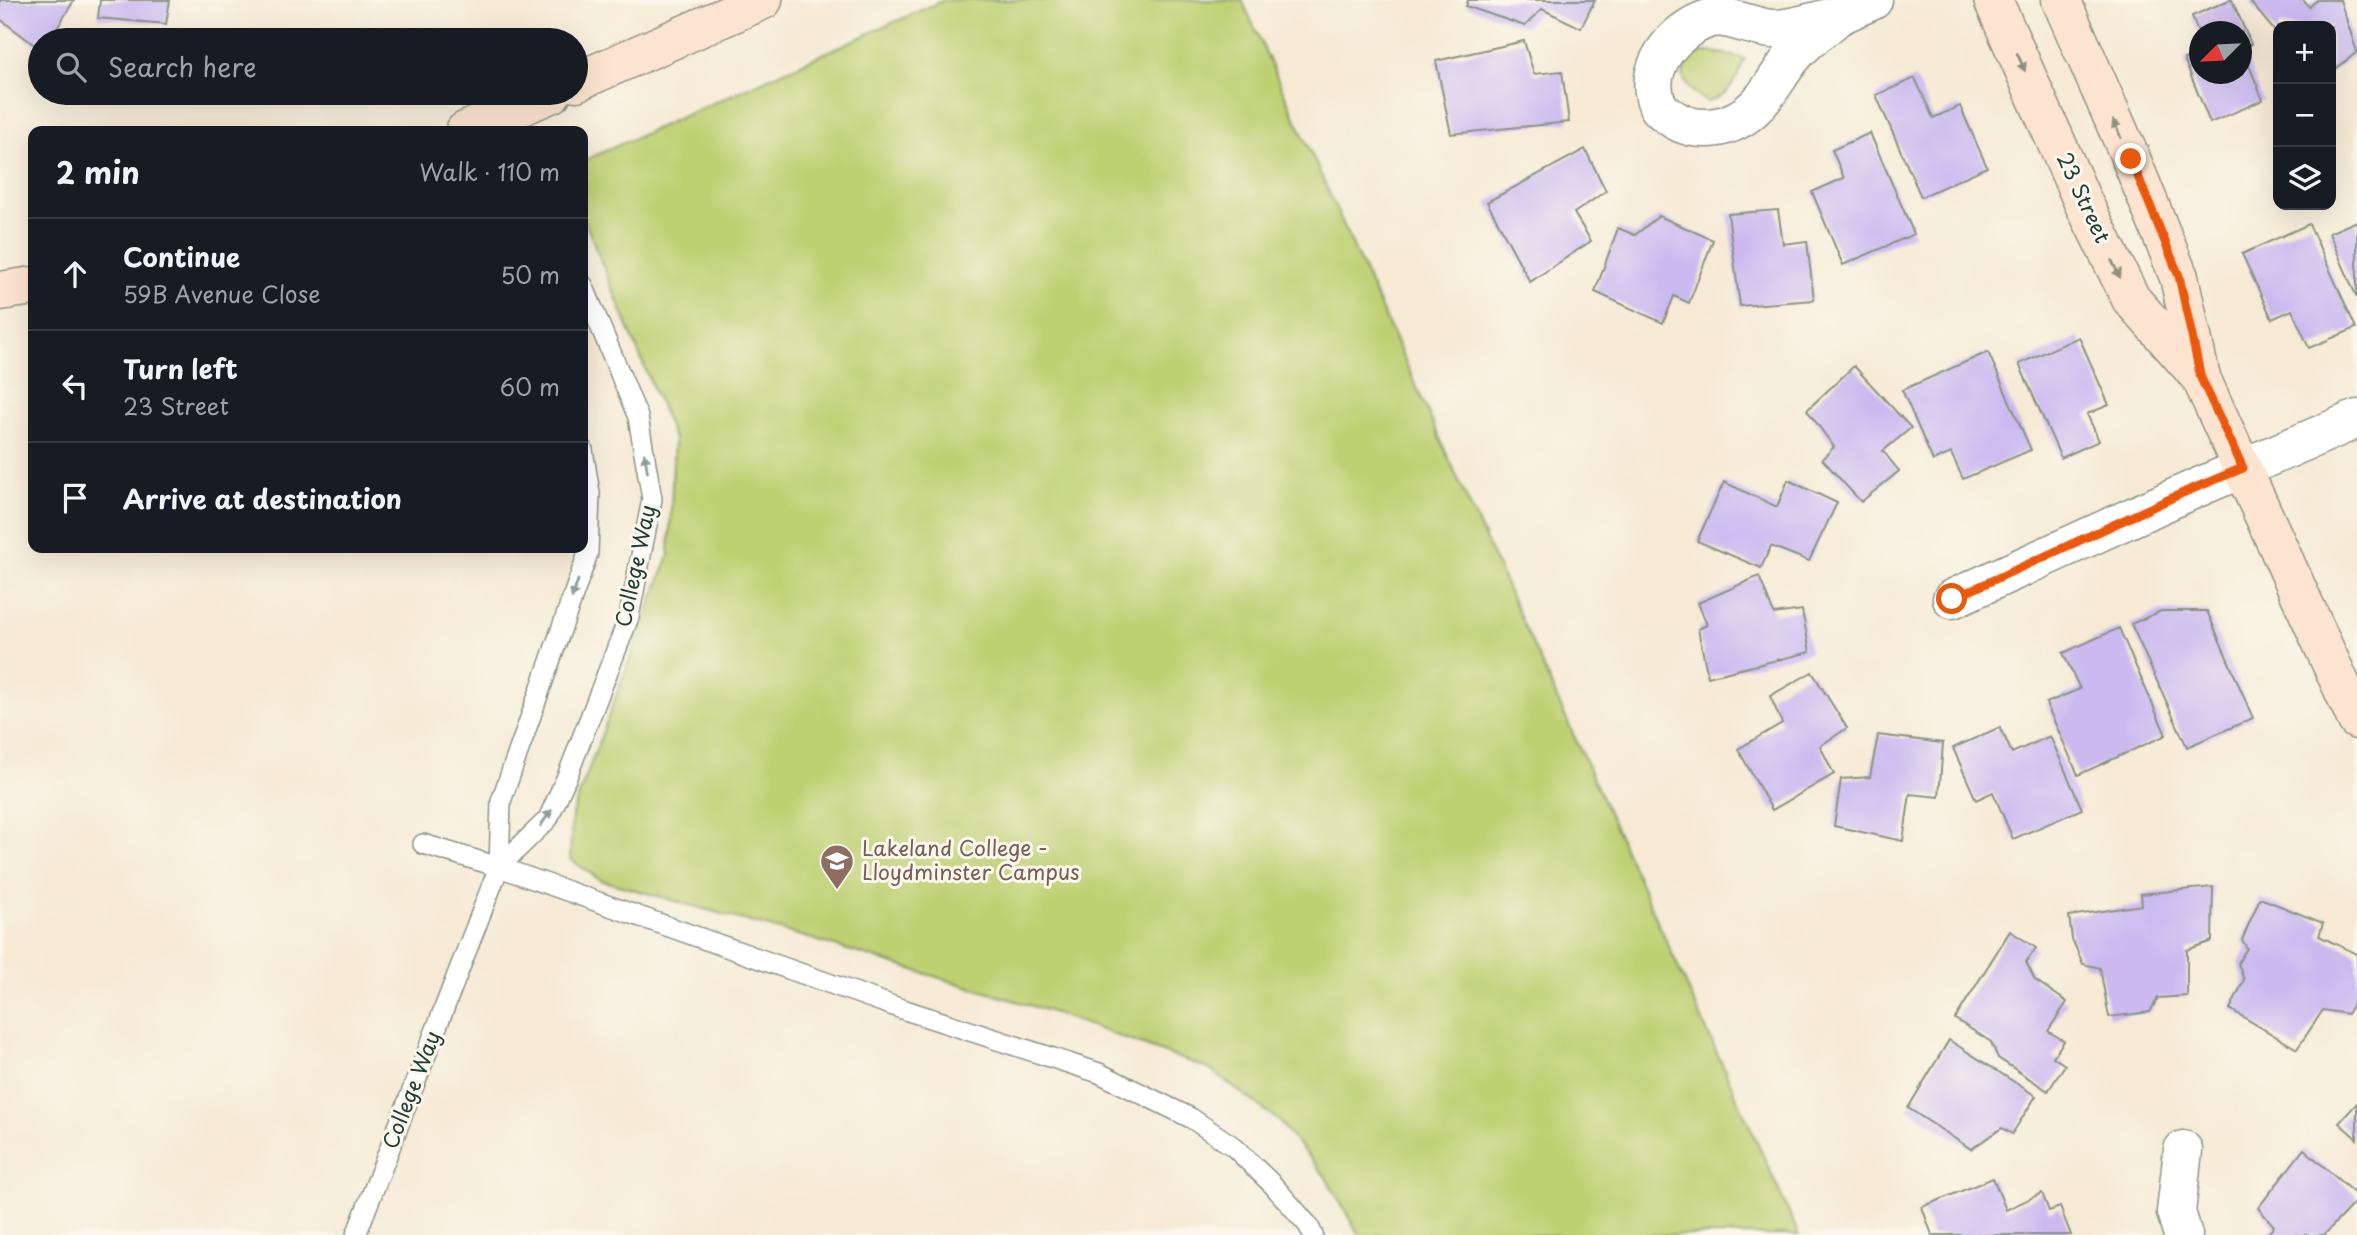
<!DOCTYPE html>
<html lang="en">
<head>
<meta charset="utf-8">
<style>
  body { margin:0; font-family:"Playpen Sans",sans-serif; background:#20242c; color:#f1f3f6 }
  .controls { position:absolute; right:21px; top:21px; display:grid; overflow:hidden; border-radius:14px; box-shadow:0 7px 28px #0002 }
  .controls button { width:63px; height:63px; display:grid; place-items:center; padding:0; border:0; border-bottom:2px solid #363941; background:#171b24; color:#f1f3f6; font:35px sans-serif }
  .compass { position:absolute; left:2189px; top:21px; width:63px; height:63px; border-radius:50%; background:#171b24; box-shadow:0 7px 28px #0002; rotate:246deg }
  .stop { position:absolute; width:21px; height:21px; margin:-16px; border:5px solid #ea580c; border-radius:50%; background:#fff }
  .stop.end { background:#ea580c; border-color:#fff; box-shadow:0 2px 7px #0008 }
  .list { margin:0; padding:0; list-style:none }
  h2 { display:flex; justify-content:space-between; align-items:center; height:91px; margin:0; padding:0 28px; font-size:30px }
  h2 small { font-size:23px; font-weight:400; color:#9ea1a6 }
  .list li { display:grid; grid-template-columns:46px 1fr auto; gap:21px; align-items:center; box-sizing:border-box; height:112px; padding:0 28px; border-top:2px solid #363941 }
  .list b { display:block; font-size:26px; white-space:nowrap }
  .list p { margin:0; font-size:23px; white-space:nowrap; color:#9ea1a6 }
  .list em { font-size:23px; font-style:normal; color:#9ea1a6 }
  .icon { flex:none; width:38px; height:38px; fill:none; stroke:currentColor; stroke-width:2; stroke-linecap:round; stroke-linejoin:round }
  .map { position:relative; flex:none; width:2357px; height:1235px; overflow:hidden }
  .search { position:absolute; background:#171b24; box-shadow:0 7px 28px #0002; left:28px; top:28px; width:560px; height:77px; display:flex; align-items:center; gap:18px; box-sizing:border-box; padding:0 24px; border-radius:38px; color:#9ea1a6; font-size:26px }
  .panel { position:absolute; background:#171b24; box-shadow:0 7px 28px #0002; left:28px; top:126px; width:560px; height:427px; border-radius:14px }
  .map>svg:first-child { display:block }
  .green { fill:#bfd073; stroke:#6f8654; stroke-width:2 }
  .building { fill:#cbb9f0 }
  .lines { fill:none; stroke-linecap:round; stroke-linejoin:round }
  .lane-casing { stroke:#8a9484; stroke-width:22 }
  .street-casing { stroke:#8a9484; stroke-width:41 }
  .secondary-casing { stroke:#8a9484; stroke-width:41 }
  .lane { stroke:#fff; stroke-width:19 }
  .street { stroke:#fff; stroke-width:38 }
  .secondary { stroke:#fde4d0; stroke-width:38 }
  .oneway { fill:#8e9082 }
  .oneway2 { fill:#8f9e9a }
  .route { stroke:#ea580c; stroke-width:9 }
  .labels { text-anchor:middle; stroke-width:6; stroke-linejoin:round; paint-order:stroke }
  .street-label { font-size:21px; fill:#1f3d34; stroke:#fbf7ec }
  .education-label { font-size:21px; fill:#785e54; stroke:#fbf7ec; text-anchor:start }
</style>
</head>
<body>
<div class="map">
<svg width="2357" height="1235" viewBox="0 0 2357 1235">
  <rect width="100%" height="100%" fill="#fbf7ec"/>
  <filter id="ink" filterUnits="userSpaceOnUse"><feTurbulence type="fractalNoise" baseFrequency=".0143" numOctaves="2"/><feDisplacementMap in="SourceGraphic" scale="14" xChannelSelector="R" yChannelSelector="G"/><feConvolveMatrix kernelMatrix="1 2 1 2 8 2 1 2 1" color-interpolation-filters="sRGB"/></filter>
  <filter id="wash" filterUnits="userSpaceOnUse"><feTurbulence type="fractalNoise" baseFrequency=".00686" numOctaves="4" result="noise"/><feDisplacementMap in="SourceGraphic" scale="28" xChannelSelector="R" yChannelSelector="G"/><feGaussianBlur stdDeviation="1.57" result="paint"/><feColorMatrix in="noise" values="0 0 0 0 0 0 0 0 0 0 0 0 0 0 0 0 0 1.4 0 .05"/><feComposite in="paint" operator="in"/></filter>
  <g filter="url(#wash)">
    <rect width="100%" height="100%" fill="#f6ead5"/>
    <g class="green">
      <polygon points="944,0 1242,0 1799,1235 1359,1235 1325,1176 1278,1120 1209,1069 1049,1011 812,939 600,880 570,859 572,814 669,555 674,439 583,217 583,161"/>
      <path d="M1704,52l16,1 25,6c-10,21 -14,37 -38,43 -25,-15 -36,-36 -3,-50z"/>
    </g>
    <g id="blocks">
      <g class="building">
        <polygon points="0,0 74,0 50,40 40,40 40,49 0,19"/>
        <polygon points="100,0 170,0 166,24 98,18"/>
        <polygon points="1468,0 1595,0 1581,28 1542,9 1525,26 1466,6"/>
        <polygon points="2229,0 2232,0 2251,44 2242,48 2263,100 2210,123 2184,59 2200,53 2200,74 2242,74 2242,32 2198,32 2192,16"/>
        <polygon points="2254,0 2303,0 2309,7 2317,0 2340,0 2357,52 2331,73 2331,26 2278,26 2278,35 2251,3"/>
        <polygon points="1524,41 1534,74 1562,71 1569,122 1451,134 1436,61"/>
        <polygon points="1915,78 1933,118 1960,106 1987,167 1921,197 1876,95"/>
        <polygon points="1870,133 1914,234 1843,265 1812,192 1844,178 1832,150"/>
        <polygon points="1585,149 1606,191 1574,213 1591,241 1530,282 1487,202"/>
        <polygon points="1778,210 1783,244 1807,241 1814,300 1740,306 1728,214"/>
        <polygon points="1659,216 1713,240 1689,303 1674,296 1663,323 1595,292 1618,228 1635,235"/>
        <polygon points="2357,221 2357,298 2329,233"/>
        <polygon points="2309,224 2356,328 2309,348 2292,310 2272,319 2242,254"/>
        <polygon points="2079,337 2109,405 2087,414 2099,441 2061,458 2019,364"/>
        <polygon points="1988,352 2031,450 1963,479 1951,453 1933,461 1902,390"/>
        <polygon points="1854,366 1911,428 1883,451 1899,471 1861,502 1822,459 1834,447 1807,410"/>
        <polygon points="1788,480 1837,503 1809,561 1771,546 1761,568 1697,541 1724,482 1777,507"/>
        <polygon points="1759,576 1774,614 1802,610 1810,652 1708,677 1698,629 1707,625 1698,603"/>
        <polygon points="2161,611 2207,611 2253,718 2187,747 2131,624"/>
        <polygon points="2119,628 2166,735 2078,775 2046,703 2080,689 2063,653"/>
        <polygon points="1812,672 1847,728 1820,746 1834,774 1772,810 1738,749 1782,723 1770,696"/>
        <polygon points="2000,727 2012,753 2050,736 2082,809 2013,839 1993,792 1976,800 1953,748"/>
        <polygon points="1878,735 1943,743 1939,797 1910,794 1903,841 1834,826 1841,779 1870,777"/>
        <polygon points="2213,887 2212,941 2187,950 2187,996 2158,998 2150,1012 2109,1017 2100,968 2083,964 2072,939 2069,916 2142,905 2141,894"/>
        <polygon points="2260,898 2323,923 2319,936 2357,954 2357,997 2347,1014 2323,1010 2297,1049 2230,1009 2244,980 2238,963 2247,948 2242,940"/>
        <polygon points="2010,931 2036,948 2026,962 2035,980 2067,1002 2048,1031 2064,1041 2053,1057 2065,1065 2048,1091 1998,1058 1991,1042 1955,1019"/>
        <polygon points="1949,1040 2036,1096 2012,1134 2002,1128 1971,1149 1908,1108"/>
        <polygon points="2357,1103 2357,1139 2339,1123"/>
        <polygon points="2304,1149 2357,1196 2357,1200 2324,1235 2267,1235 2274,1226 2258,1208"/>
        <polygon points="1993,1178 2006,1210 2042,1193 2049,1211 2060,1207 2071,1235 1932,1235 1922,1207"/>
      </g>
    </g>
  </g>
  <g filter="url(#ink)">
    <use href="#blocks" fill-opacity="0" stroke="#8a9484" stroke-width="2"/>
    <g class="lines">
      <g class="lane-casing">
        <g id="lane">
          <polyline points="423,844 499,867 902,1009 1099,1073 1191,1118 1234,1147 1273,1185 1308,1225 1313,1235"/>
          <polyline points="499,867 548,819 568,774 629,617 652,499 638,417 583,285"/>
          <polyline points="356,1235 499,867 501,801 588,553 590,493 583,450"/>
        </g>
      </g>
      <g class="street-casing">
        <g id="street">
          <path d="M1838,16c-14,13 -32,24 -44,39 -17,20 -27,46 -50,61 -22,15 -53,17 -75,0 -4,-3 -9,-6 -11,-10 -17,-37 16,-76 50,-87 19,-7 48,11 67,10 21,-1 43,-9 63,-13z"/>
          <polyline points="1838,16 1873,0"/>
          <polyline points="1952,599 2192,490 2357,419"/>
          <polyline points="2183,1150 2176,1212 2183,1235"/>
        </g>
      </g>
      <g class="secondary-casing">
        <g id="secondary">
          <polyline points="1993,0 2082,200 2131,299 2199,376"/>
          <polyline points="2061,0 2131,159 2179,277 2201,378 2357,720"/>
          <polyline points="576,82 763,0"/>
          <polyline points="465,131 552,93"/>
          <polyline points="0,291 33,286"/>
        </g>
      </g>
      <use href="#lane" class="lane"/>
      <use href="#street" class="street"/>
      <use href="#secondary" class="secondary"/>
    </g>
    <defs><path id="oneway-solid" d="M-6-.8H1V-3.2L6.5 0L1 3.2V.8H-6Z" transform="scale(1.75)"/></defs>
    <g class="oneway">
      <use href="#oneway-solid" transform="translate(2021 62) rotate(66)"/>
      <use href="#oneway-solid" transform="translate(2117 129) rotate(-114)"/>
      <use href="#oneway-solid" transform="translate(2116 269) rotate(64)"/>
    </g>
    <g class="oneway2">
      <use href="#oneway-solid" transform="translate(646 463) rotate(-100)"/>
      <use href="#oneway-solid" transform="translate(575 589) rotate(109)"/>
      <use href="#oneway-solid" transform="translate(546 818) rotate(-55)"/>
    </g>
  </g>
  <g class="lines" filter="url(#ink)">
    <polyline class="route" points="1952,599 2185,492 2243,468 2201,378 2179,276 2131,159"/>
  </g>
  <defs>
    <g id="university-pin" transform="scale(1.75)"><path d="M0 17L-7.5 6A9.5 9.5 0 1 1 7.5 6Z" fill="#8d6e63" stroke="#fbf7ec"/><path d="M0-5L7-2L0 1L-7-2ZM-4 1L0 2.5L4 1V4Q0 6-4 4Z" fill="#fff"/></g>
  </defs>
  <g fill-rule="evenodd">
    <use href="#university-pin" x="837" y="861"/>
  </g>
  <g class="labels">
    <g class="street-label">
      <text transform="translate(2083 198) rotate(65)" y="7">23 Street</text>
      <text transform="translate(636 566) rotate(-78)" y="7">College Way</text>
      <text transform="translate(412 1090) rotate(-69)" y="7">College Way</text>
    </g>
    <g class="education-label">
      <text x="862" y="856">Lakeland College -<tspan x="862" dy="24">Lloydminster Campus</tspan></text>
    </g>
  </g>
</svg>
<div class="controls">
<button>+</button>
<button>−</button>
<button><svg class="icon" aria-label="layers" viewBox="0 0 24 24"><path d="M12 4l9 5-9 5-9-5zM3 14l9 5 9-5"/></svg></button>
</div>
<svg class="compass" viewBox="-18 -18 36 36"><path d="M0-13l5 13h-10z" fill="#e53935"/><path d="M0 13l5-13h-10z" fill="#9ea1a6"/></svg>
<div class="stop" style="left:1952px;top:599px"></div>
<div class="stop end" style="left:2131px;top:159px"></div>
<div class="search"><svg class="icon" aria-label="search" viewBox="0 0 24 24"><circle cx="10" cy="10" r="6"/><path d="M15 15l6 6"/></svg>Search here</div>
<section class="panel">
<h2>2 min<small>Walk · 110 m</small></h2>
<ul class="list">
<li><svg class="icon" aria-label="ahead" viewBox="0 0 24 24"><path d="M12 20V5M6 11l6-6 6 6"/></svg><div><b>Continue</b><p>59B Avenue Close</p></div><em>50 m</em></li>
<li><svg class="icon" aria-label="left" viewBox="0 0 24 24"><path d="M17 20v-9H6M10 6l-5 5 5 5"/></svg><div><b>Turn left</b><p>23 Street</p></div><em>60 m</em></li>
<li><svg class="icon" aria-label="arrive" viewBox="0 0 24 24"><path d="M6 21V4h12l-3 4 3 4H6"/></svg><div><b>Arrive at destination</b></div></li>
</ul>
</section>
</div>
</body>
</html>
